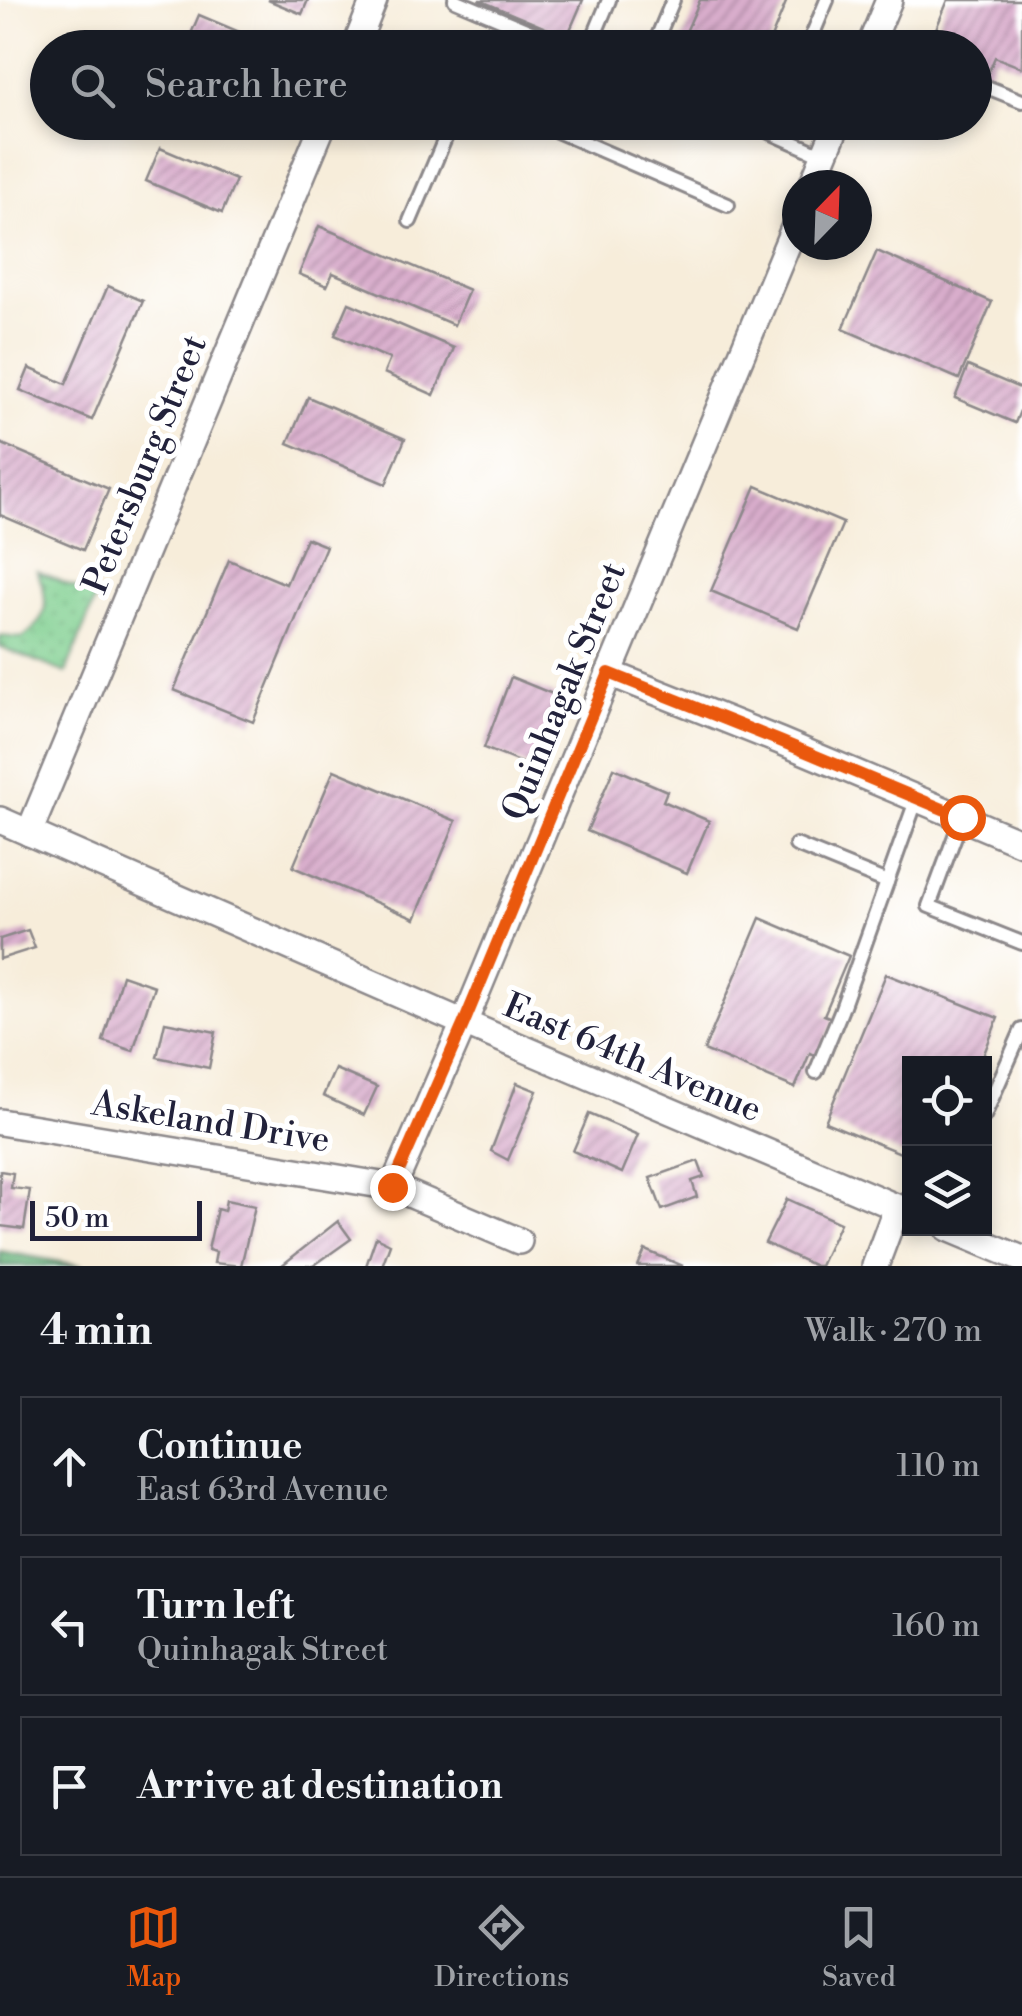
<!DOCTYPE html>
<html lang="en">
<head>
<meta charset="utf-8">
<style>
  body { margin:0; font-family:"Libre Bodoni",serif; background:#242831; color:#f1f3f6 }
  .controls { position:absolute; right:30px; bottom:30px; display:grid; overflow:hidden; border-radius:0px; box-shadow:0 5px 15px #0003 }
  .controls button { width:90px; height:90px; display:grid; place-items:center; padding:0; border:0; border-bottom:2px solid #363941; background:#171b24; color:#f1f3f6; font:50px sans-serif }
  .compass { position:absolute; left:782px; top:170px; width:90px; height:90px; border-radius:50%; background:#171b24; box-shadow:0 5px 15px #0003; rotate:23deg }
  .scale { position:absolute; left:30px; bottom:25px; width:172px; box-sizing:border-box; padding-left:10px; border:5px solid #22223b; border-top:0; font-size:28px; line-height:35px; white-space:nowrap; color:#22223b; -webkit-text-stroke:8px #fff; paint-order:stroke }
  .stop { position:absolute; width:30px; height:30px; margin:-22px; border:8px solid #ea580c; border-radius:50%; background:#fff }
  .stop.end { background:#ea580c; border-color:#fff; box-shadow:0 2px 10px #0008 }
  .list { margin:0; padding:0; list-style:none }
  h2 { display:flex; justify-content:space-between; align-items:center; height:130px; margin:0; padding:0 40px; font-size:42px }
  h2 small { font-size:32px; font-weight:400; color:#9ea1a6 }
  .list li { display:grid; grid-template-columns:65px 1fr auto; gap:30px; align-items:center; box-sizing:border-box; height:140px; margin:0 20px 20px; padding:0 20px; border:2px solid #363941; border-radius:0px }
  .list b { display:block; font-size:38px; white-space:nowrap }
  .list p { margin:0; font-size:32px; white-space:nowrap; color:#9ea1a6 }
  .list em { font-size:32px; font-style:normal; color:#9ea1a6 }
  .icon { flex:none; width:55px; height:55px; fill:none; stroke:currentColor; stroke-width:2; stroke-linecap:round; stroke-linejoin:round }
  .map { position:relative; flex:none; width:1022px; height:1266px; overflow:hidden }
  .search { position:absolute; background:#171b24; box-shadow:0 5px 15px #0003; left:30px; right:30px; top:30px; height:110px; display:flex; align-items:center; gap:25px; box-sizing:border-box; padding:0 35px; border-radius:55px; color:#9ea1a6; font-size:38px }
  .sheet { height:610px; background:#171b24 }
  nav { display:flex; justify-content:space-around; align-items:center; box-sizing:border-box; height:140px; border-top:2px solid #363941; background:#171b24; font-size:28px; color:#9ea1a6 }
  nav a { display:grid; justify-items:center; gap:5px }
  nav .on { color:#ea580c }
  .map>svg:first-child { display:block }
  .grass { fill:url(#grass-dots); stroke:#507865; stroke-width:2.5 }
  .forest { fill:url(#forest-crowns); stroke:#446a5a; stroke-width:2.5 }
  .building { fill:url(#building-hatch) }
  .lines { fill:none; stroke-linecap:round; stroke-linejoin:round }
  .service-casing { stroke:#8c888a; stroke-width:18 }
  .minor-casing { stroke:#8c888a; stroke-width:30 }
  .service { stroke:#fff; stroke-width:12 }
  .minor { stroke:#fff; stroke-width:25 }
  .route { stroke:#ea580c; stroke-width:12 }
  .labels { text-anchor:middle; stroke-width:10; stroke-linejoin:round; paint-order:stroke }
  .street-label { font-size:35px; fill:#22223b; stroke:#fff }
</style>
</head>
<body>
<div class="map">
<svg width="1022" height="1266" viewBox="0 0 1022 1266">
  <defs>
    <pattern id="grass-dots" width="8" height="8" patternUnits="userSpaceOnUse" patternTransform="scale(2.5)"><rect width="8" height="8" fill="#7fcf8f"/><path d="M2 2h.1M6 6h.1" fill="none" stroke="#6db17c" stroke-width="1.8" stroke-linecap="round"/></pattern>
    <pattern id="forest-crowns" width="20" height="18" patternUnits="userSpaceOnUse" patternTransform="scale(2.5)"><rect width="20" height="18" fill="#67b27a"/><path d="M2 6a3 3 0 1 1 6 0M12 15a3 3 0 1 1 6 0" fill="none" stroke="#549065"/></pattern>
    <pattern id="building-hatch" width="6" height="6" patternUnits="userSpaceOnUse" patternTransform="scale(2.5)"><rect width="6" height="6" fill="#d9adcc"/><path d="M-1 1l2-2M0 6l6-6M5 7l2-2" fill="none" stroke="#b08ca7"/></pattern>
  </defs>
  <rect width="100%" height="100%" fill="#fff"/>
  <filter id="ink" filterUnits="userSpaceOnUse"><feTurbulence type="fractalNoise" baseFrequency=".01" numOctaves="2"/><feDisplacementMap in="SourceGraphic" scale="20" xChannelSelector="R" yChannelSelector="G"/><feConvolveMatrix kernelMatrix="1 2 1 2 8 2 1 2 1" color-interpolation-filters="sRGB"/></filter>
  <filter id="wash" filterUnits="userSpaceOnUse"><feTurbulence type="fractalNoise" baseFrequency=".0048" numOctaves="4" result="noise"/><feDisplacementMap in="SourceGraphic" scale="40" xChannelSelector="R" yChannelSelector="G"/><feGaussianBlur stdDeviation="2.25" result="paint"/><feColorMatrix in="noise" values="0 0 0 0 0 0 0 0 0 0 0 0 0 0 0 0 0 1.4 0 .05"/><feComposite in="paint" operator="in"/></filter>
  <g filter="url(#wash)">
    <rect width="100%" height="100%" fill="#f7edda"/>
    <path class="grass" d="M37,571l59,26 -30,76 -66,-26v-11l22,2c27,-19 28,-37 15,-67z"/>
    <polygon class="forest" points="0,1251 83,1266 0,1266"/>
    <g id="blocks">
      <g class="building">
        <polygon points="268,0 308,0 302,14"/>
        <polygon points="479,0 583,0 567,37"/>
        <polygon points="700,0 787,0 767,48 679,48"/>
        <polygon points="948,0 1022,0 1022,68 995,57 986,78 974,74 974,48 928,48"/>
        <polygon points="199,15 275,47 275,48 185,48"/>
        <polygon points="160,148 236,180 222,213 146,181"/>
        <polygon points="319,226 469,290 454,325 333,273 327,286 299,274"/>
        <polygon points="877,251 992,302 959,379 843,329"/>
        <polygon points="108,286 143,301 92,420 20,390 29,368 66,384"/>
        <polygon points="349,303 454,348 434,395 384,373 390,359 335,335"/>
        <polygon points="968,366 1022,389 1022,406 1015,423 955,398"/>
        <polygon points="308,397 405,439 386,484 288,443"/>
        <polygon points="0,443 109,489 83,550 0,515"/>
        <polygon points="756,486 843,523 798,628 711,591"/>
        <polygon points="306,538 326,546 253,722 174,690 229,560 286,584"/>
        <polygon points="511,677 560,697 531,767 484,748"/>
        <polygon points="614,768 667,791 663,801 709,821 687,873 587,831"/>
        <polygon points="334,770 456,821 415,919 293,867"/>
        <polygon points="760,918 849,956 824,1015 834,1019 818,1057 810,1053 795,1088 704,1050"/>
        <polygon points="28,930 35,948 0,959 0,939"/>
        <polygon points="886,974 998,1018 980,1064 910,1064 910,1157 825,1122"/>
        <polygon points="122,975 154,986 133,1051 103,1041"/>
        <polygon points="165,1022 216,1032 209,1068 157,1057"/>
        <polygon points="335,1069 377,1087 364,1115 323,1096"/>
        <polygon points="517,1083 537,1091 508,1160 491,1151"/>
        <polygon points="589,1114 638,1135 622,1173 573,1151"/>
        <polygon points="698,1161 704,1177 692,1181 697,1197 662,1210 650,1178"/>
        <polygon points="0,1171 13,1173 11,1188 30,1190 24,1229 0,1226"/>
        <polygon points="787,1199 840,1223 820,1266 815,1266 765,1243"/>
        <polygon points="226,1200 255,1206 241,1266 214,1263 216,1252 208,1250 217,1209 224,1211"/>
        <polygon points="338,1221 351,1239 313,1266 281,1266"/>
        <polygon points="376,1237 390,1244 382,1266 366,1266"/>
        <polygon points="645,1250 683,1266 638,1266"/>
      </g>
    </g>
  </g>
  <g filter="url(#ink)">
    <use href="#blocks" fill-opacity="0" stroke="#8c888a" stroke-width="2.5"/>
    <g class="lines">
      <g class="service-casing">
        <g id="service">
          <polyline points="455,0 569,48"/>
          <polyline points="589,48 609,0"/>
          <polyline points="653,48 673,0"/>
          <polyline points="807,48 827,0"/>
          <polyline points="974,82 1022,101"/>
          <polyline points="536,122 728,205"/>
          <polyline points="747,122 824,156"/>
          <polyline points="410,221 452,122"/>
          <polyline points="962,817 929,906 1022,943"/>
          <polyline points="796,845 887,882"/>
          <polyline points="816,1072 841,1011 917,798"/>
          <polyline points="984,1116 1022,1030"/>
        </g>
      </g>
      <g class="minor-casing">
        <g id="minor">
          <polyline points="355,48 374,0"/>
          <polyline points="869,48 889,0"/>
          <polyline points="812,185 838,122"/>
          <polyline points="609,673 780,741 1022,843"/>
          <polyline points="0,820 464,1023 910,1213"/>
          <polyline points="29,833 324,122"/>
          <polyline points="0,1122 393,1187 519,1241"/>
          <polyline points="393,1187 464,1023 797,221"/>
          <polyline points="948,1228 1022,1259"/>
          <polyline points="875,1266 897,1207"/>
        </g>
      </g>
      <use href="#service" class="service"/>
      <use href="#minor" class="minor"/>
    </g>
  </g>
  <g class="lines" filter="url(#ink)">
    <polyline class="route" points="392,1187 464,1023 609,673 780,741 962,817"/>
  </g>
  <g class="labels">
    <g class="street-label">
      <text transform="translate(144 464) rotate(-68)" y="12">Petersburg Street</text>
      <text transform="translate(563 691) rotate(-68)" y="12">Quinhagak Street</text>
      <text transform="translate(633 1057) rotate(23)" y="12">East 64th Avenue</text>
      <text transform="translate(211 1121) rotate(9)" y="12">Askeland Drive</text>
    </g>
  </g>
</svg>
<div class="controls">
<button><svg class="icon" aria-label="locate" viewBox="0 0 24 24"><circle cx="12" cy="12" r="6"/><path d="M12 2v4M12 18v4M2 12h4M18 12h4"/></svg></button>
<button><svg class="icon" aria-label="layers" viewBox="0 0 24 24"><path d="M12 4l9 5-9 5-9-5zM3 14l9 5 9-5"/></svg></button>
</div>
<svg class="compass" viewBox="-18 -18 36 36"><path d="M0-13l5 13h-10z" fill="#e53935"/><path d="M0 13l5-13h-10z" fill="#9ea1a6"/></svg>
<div class="scale">50 m</div>
<div class="stop" style="left:962px;top:817px"></div>
<div class="stop end" style="left:392px;top:1187px"></div>
<div class="search"><svg class="icon" aria-label="search" viewBox="0 0 24 24"><circle cx="10" cy="10" r="6"/><path d="M15 15l6 6"/></svg>Search here</div>
</div>
<section class="sheet">
<h2>4 min<small>Walk · 270 m</small></h2>
<ul class="list">
<li><svg class="icon" aria-label="ahead" viewBox="0 0 24 24"><path d="M12 20V5M6 11l6-6 6 6"/></svg><div><b>Continue</b><p>East 63rd Avenue</p></div><em>110 m</em></li>
<li><svg class="icon" aria-label="left" viewBox="0 0 24 24"><path d="M17 20v-9H6M10 6l-5 5 5 5"/></svg><div><b>Turn left</b><p>Quinhagak Street</p></div><em>160 m</em></li>
<li><svg class="icon" aria-label="arrive" viewBox="0 0 24 24"><path d="M6 21V4h12l-3 4 3 4H6"/></svg><div><b>Arrive at destination</b></div></li>
</ul>
</section>
<nav>
<a class="on"><svg class="icon" aria-label="map" viewBox="0 0 24 24"><path d="M3 6l6-2 6 2 6-2v14l-6 2-6-2-6 2zM9 4v14M15 6v14"/></svg>Map</a>
<a><svg class="icon" aria-label="directions" viewBox="0 0 24 24"><path d="M12 3l9 9-9 9-9-9zM9 14v-3h6M13 9l2 2-2 2"/></svg>Directions</a>
<a><svg class="icon" aria-label="saved" viewBox="0 0 24 24"><path d="M7 4h10v16l-5-4-5 4z"/></svg>Saved</a>
</nav>
</body>
</html>
